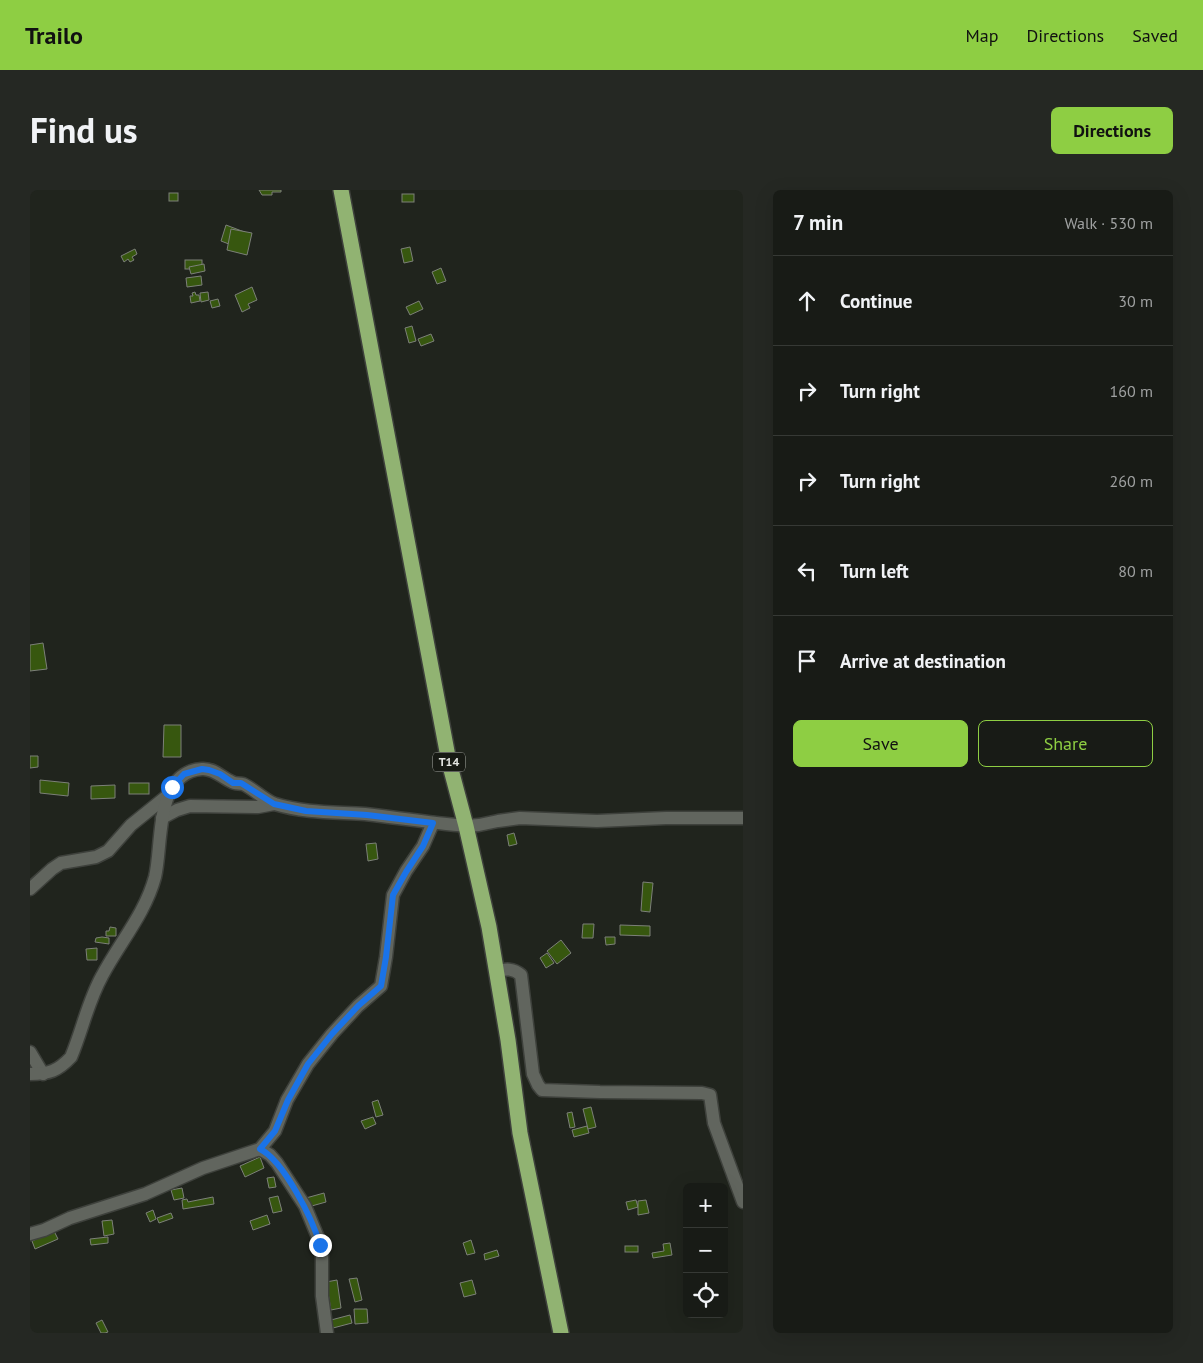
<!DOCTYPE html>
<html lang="en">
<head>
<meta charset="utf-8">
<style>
  body { margin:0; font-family:"PT Sans",sans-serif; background:#252823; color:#f1f3f6 }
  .controls { position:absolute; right:15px; bottom:15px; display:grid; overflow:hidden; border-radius:8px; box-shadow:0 5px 20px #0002 }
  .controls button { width:45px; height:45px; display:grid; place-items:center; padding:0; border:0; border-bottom:1px solid #363935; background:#181b16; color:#f1f3f6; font:25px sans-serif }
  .stop { position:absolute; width:15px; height:15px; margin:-11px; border:4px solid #1a73e8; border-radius:50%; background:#fff }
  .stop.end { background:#1a73e8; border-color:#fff; box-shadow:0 1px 5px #0008 }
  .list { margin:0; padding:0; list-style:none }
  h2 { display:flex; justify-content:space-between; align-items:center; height:65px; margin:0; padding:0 20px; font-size:21px }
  h2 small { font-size:16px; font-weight:400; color:#9fa1a1 }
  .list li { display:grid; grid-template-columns:32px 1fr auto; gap:15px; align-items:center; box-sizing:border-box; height:90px; padding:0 20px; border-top:1px solid #363935 }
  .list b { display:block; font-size:19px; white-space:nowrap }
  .list em { font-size:16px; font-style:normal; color:#9fa1a1 }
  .actions { display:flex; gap:10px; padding:15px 20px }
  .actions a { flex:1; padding:11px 0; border:1px solid #8ece43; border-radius:8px; text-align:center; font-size:18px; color:#8ece43 }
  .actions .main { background:#8ece43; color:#111 }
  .icon { flex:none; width:28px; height:28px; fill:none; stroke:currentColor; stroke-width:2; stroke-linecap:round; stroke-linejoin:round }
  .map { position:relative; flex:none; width:713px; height:1143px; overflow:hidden; border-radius:8px }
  header { display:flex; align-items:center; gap:30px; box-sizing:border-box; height:70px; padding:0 25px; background:#8ece43; color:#111 }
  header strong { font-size:24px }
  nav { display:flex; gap:28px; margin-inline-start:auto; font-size:18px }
  .intro { display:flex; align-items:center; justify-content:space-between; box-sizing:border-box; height:120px; padding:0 30px }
  h1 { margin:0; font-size:35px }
  .button { padding:12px 22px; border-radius:8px; background:#8ece43; color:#111; font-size:18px; font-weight:700 }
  main { display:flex; gap:30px; padding:0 30px }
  aside { flex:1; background:#181b16; border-radius:8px; box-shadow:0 5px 20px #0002 }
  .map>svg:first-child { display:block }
  .building { fill:#37570f; stroke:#7c8079 }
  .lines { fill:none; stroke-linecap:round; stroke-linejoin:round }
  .minor-casing { stroke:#3e413c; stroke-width:15 }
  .highway-casing { stroke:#3e413c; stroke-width:18 }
  .minor { stroke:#61655e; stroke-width:12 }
  .highway { stroke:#91b372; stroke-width:15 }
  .route { stroke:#1a73e8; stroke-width:6 }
  .labels { text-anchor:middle; stroke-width:4.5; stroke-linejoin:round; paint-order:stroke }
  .shield { fill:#171a14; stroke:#a6a9a4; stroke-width:1 }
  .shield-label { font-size:12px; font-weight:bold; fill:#e4e6e2 }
</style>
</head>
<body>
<header>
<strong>Trailo</strong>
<nav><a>Map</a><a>Directions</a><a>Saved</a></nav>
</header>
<div class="intro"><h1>Find us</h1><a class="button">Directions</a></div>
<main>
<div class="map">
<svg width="713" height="1143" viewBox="0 0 713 1143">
  <rect width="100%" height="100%" fill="#20241d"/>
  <g class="building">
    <polygon points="229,0 251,0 251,2 242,2 242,5 232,5"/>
    <rect x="139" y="3" width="9" height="8"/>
    <rect x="372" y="4" width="12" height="8"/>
    <polygon points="196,35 217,43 212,59 191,51"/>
    <polygon points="201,39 222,43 217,65 197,60"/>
    <polygon points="380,57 383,71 374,73 371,59"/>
    <polygon points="105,59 107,64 102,67 104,70 100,72 98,69 94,72 91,66"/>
    <rect x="155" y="70" width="17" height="9"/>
    <polygon points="174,74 175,81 161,84 159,77"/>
    <polygon points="411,78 416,91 407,94 402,82"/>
    <polygon points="171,86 172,95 157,97 156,88"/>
    <polygon points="222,97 227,110 218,114 220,118 212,122 205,105"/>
    <polygon points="165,102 166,105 169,105 170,111 161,113 160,106 163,106 162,103"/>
    <polygon points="178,102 179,110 171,112 170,103"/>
    <polygon points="188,109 190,116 182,118 180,111"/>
    <polygon points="389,111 393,119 380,125 376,117"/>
    <polygon points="382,136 386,151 379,153 375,138"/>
    <polygon points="401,144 404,151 391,156 388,149"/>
    <polygon points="13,453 17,479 0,481 0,455"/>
    <polygon points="134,535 151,535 151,567 133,567"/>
    <polygon points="0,566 8,566 8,577 0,578"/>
    <polygon points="10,590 39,593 38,606 10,603"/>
    <rect x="99" y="593" width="20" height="11"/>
    <polygon points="85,595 85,608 61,609 61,596"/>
    <polygon points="484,643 487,654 479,656 477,645"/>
    <polygon points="346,653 348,669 338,671 336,654"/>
    <polygon points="613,692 623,693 620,722 611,721"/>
    <polygon points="553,734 564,734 563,748 552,748"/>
    <polygon points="590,735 620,736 620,746 590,745"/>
    <polygon points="80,737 86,738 86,746 76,746 76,741 79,741"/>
    <polygon points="72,747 79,748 79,754 65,752 66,748"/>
    <polygon points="575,747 585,747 585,754 576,755"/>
    <polygon points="531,750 541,763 527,774 517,761"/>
    <polygon points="67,758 67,770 57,770 56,759"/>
    <polygon points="517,763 524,773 516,778 510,768"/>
    <polygon points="348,910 353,925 346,927 342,912"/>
    <polygon points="561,917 566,937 558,939 553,919"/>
    <polygon points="542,922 545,937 540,938 537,923"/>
    <polygon points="343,927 346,934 335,939 331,931"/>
    <polygon points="557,936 559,943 544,947 542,940"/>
    <polygon points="230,967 234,978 215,987 210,976"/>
    <polygon points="244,987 246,997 239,998 237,988"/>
    <polygon points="152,998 154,1008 144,1010 141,1000"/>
    <polygon points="294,1003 296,1012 278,1017 276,1008"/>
    <polygon points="248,1006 252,1021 243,1023 239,1008"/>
    <polygon points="183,1007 184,1014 153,1019 152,1010 157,1009 158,1012"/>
    <polygon points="606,1010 608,1017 598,1020 596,1012"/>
    <polygon points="616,1010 619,1023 608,1025 608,1011"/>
    <polygon points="123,1020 126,1029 120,1032 116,1023"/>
    <polygon points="141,1023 143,1028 129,1033 127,1028"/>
    <polygon points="237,1025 240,1034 223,1040 220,1031"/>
    <polygon points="82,1030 84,1044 74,1046 72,1031"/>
    <polygon points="24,1041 28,1049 5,1059 2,1051"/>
    <polygon points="78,1047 78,1053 61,1055 60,1049"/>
    <polygon points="441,1050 445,1063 437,1065 433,1053"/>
    <polygon points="640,1053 642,1065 623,1068 622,1063 634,1061 633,1054"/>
    <rect x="595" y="1056" width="13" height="6"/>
    <polygon points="467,1060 469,1066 455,1070 454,1064"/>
    <polygon points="327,1088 332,1110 325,1112 319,1089"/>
    <polygon points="307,1090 311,1118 301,1120 296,1092"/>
    <polygon points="442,1090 446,1104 434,1107 430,1093"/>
    <polygon points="324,1119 337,1119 338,1133 325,1134"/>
    <polygon points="320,1125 322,1133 303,1138 301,1130"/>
    <polygon points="72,1130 78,1142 75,1143 71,1143 66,1133"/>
  </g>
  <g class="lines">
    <g class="minor-casing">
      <g id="minor">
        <polyline points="132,628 147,620 160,616 228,617 244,614"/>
        <polyline points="0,699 22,679 31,673 66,667 78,661 101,635 137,606"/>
        <path d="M466,781c10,-2 17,-3 25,4l12,99 5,11 4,5 58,2 102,1 8,2 4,28 29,79"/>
        <polyline points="0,862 13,884"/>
        <path d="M0,884c19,0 28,-3 41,-17 11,-26 17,-56 31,-81 18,-34 43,-62 53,-99 8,-33 -1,-105 47,-108 12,-1 20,9 30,13 3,2 7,1 11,2 11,5 21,16 32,20 29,9 60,8 90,10 34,4 67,9 101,12l13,-1 19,-4 22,-3 77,3 69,-3h77"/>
        <polyline points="230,959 240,965 247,973 275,1016 287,1045 292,1066 292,1106 297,1143"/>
        <polyline points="0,1044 14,1040 40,1028 115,1004 173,978 230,959 245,941 257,910 278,874 302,844 328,816 351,796 356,767 363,705 376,681 393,656 403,633"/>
      </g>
    </g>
    <g class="highway-casing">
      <polyline id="highway" points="311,0 419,572 436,636 459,737 478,850 490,943 531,1143"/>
    </g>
    <use href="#minor" class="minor"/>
    <use href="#highway" class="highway"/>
  </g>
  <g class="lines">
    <path class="route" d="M142,597l12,-13 18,-5 7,1 11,4 13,9h8l33,21 32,7 61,4 66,8 -10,23 -17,26 -13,23 -7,62 -5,29 -23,20 -26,28 -24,30 -20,36 -13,31 -15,18c24,12 53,71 60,96"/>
  </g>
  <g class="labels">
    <rect class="shield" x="403" y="562.5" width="32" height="19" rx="4"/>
    <g class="shield-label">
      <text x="419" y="576">T14</text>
    </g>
  </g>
</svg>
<div class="controls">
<button>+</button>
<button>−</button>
<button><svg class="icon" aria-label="locate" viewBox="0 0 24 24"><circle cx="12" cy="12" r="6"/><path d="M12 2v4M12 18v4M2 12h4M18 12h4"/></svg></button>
</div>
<div class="stop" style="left:142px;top:597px"></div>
<div class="stop end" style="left:290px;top:1055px"></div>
</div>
<aside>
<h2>7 min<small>Walk · 530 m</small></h2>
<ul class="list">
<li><svg class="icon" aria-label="ahead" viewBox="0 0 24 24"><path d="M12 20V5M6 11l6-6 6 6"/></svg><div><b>Continue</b></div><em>30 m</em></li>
<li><svg class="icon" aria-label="right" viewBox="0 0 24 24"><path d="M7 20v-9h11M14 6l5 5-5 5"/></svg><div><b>Turn right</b></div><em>160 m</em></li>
<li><svg class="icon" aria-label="right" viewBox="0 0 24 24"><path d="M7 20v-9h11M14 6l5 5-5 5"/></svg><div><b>Turn right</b></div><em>260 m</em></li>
<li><svg class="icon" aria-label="left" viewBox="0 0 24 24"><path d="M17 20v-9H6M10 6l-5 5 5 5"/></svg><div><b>Turn left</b></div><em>80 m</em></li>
<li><svg class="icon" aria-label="arrive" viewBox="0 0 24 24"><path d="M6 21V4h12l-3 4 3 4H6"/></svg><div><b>Arrive at destination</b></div></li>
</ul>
<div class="actions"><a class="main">Save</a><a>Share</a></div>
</aside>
</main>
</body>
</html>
